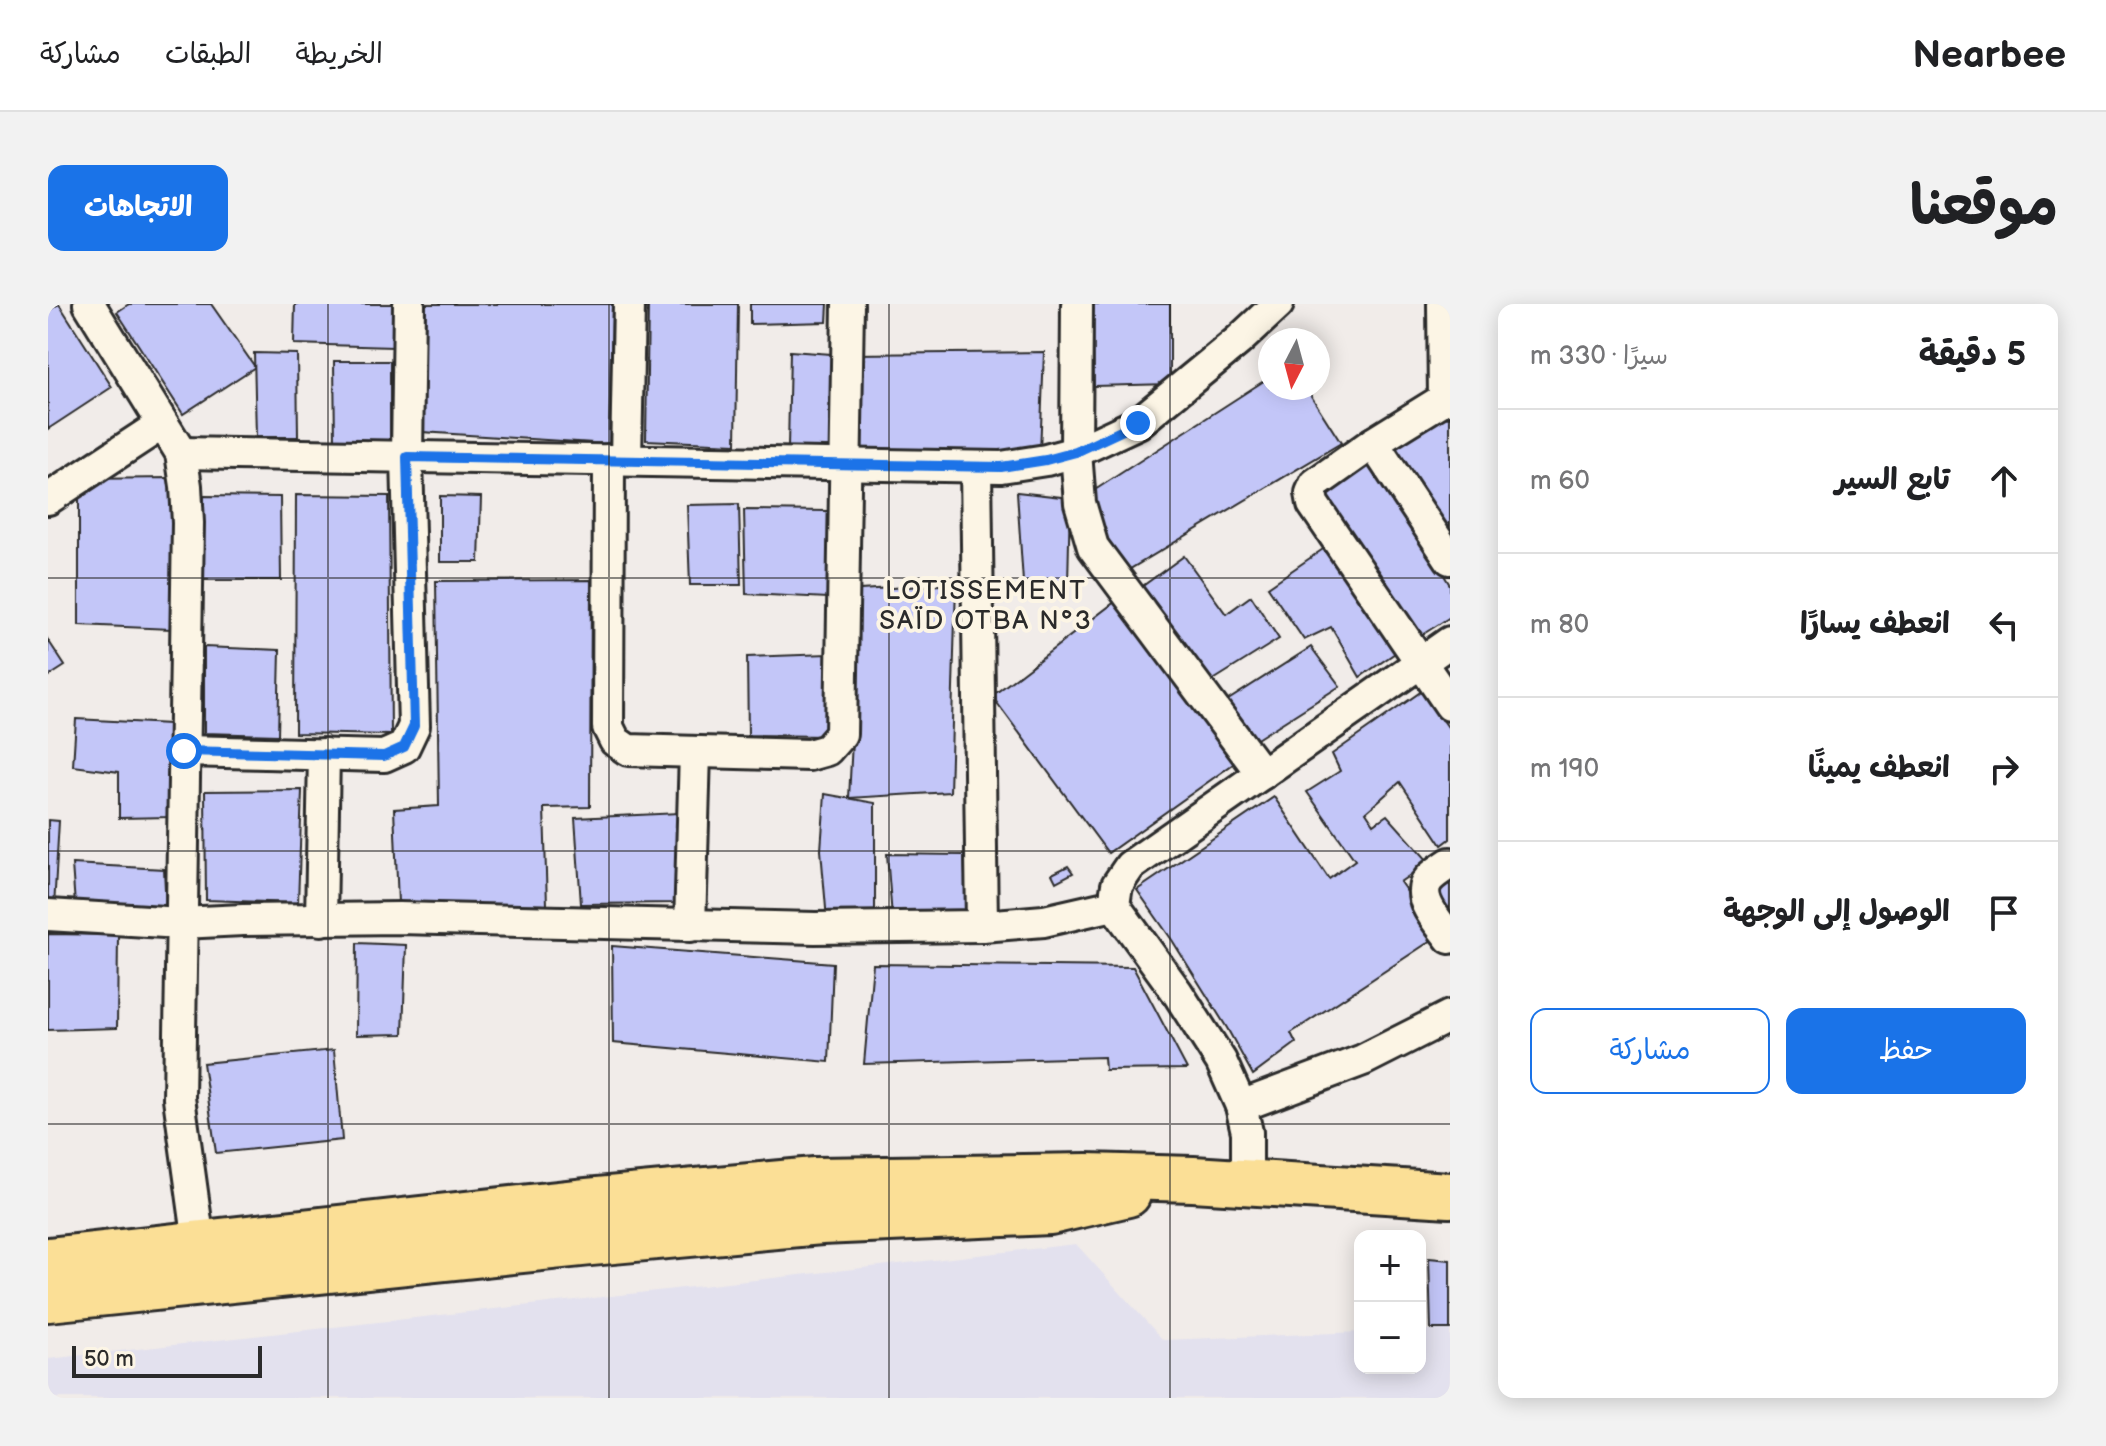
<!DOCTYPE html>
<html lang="ar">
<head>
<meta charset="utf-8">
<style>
  body { margin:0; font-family:"Balsamiq Sans","Playpen Sans Arabic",sans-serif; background:#f2f2f2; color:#202124; direction:rtl }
  .controls { position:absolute; right:24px; bottom:24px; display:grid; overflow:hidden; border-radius:16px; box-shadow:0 4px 20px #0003 }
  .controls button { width:72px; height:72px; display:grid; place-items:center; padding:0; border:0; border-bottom:2px solid #e0e0e0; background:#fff; color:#202124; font:40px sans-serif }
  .compass { position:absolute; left:1210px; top:24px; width:72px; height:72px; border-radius:50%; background:#fff; box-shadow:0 4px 20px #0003; rotate:186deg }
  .scale { position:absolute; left:24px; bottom:20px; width:190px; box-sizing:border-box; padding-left:8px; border:4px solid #2b2b2b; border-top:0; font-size:22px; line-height:28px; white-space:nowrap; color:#2b2b2b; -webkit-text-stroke:6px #fcf5e5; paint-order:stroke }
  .stop { position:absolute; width:24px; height:24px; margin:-18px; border:6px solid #1a73e8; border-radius:50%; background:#fff }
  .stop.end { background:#1a73e8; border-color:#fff; box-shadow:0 2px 8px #0008 }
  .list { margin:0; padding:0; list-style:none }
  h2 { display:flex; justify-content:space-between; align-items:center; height:104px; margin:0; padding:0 32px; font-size:34px }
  h2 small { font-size:26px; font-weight:400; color:#757577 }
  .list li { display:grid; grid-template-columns:52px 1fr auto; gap:24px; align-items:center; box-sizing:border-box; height:144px; padding:0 32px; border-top:2px solid #e0e0e0 }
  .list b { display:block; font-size:30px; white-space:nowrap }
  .list em { font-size:26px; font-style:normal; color:#757577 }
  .actions { display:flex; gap:16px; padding:24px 32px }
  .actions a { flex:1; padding:18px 0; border:2px solid #1a73e8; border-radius:16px; text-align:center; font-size:28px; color:#1a73e8 }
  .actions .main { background:#1a73e8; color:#fff }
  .icon { flex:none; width:44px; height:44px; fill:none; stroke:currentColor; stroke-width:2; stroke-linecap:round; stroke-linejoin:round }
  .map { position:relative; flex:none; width:1402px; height:1094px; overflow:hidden; direction:ltr; border-radius:16px }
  header { display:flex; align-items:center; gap:48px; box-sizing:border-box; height:112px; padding:0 40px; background:#fff; border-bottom:2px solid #e0e0e0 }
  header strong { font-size:38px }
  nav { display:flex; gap:44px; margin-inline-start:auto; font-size:28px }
  .intro { display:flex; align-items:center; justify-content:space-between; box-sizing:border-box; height:192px; padding:0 48px }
  h1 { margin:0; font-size:56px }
  .button { padding:20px 36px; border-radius:16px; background:#1a73e8; color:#fff; font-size:28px; font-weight:700 }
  main { display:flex; gap:48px; padding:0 48px }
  aside { flex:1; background:#fff; border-radius:16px; box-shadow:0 4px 20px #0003 }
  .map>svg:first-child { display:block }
  .built { fill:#e3e1ee }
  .building { fill:#c3c6f8; stroke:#2b2b2b; stroke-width:2 }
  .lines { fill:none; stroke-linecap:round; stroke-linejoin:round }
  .street-casing { stroke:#2b2b2b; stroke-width:36 }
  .highway-casing { stroke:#2b2b2b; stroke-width:50 }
  .street { stroke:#fcf5e5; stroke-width:30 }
  .highway { stroke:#fbdf96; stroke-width:44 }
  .route { stroke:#1a73e8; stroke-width:10 }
  .grid { fill:none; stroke:#2b2b2b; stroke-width:2; stroke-opacity:0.55 }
  .labels { text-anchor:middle; stroke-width:8; stroke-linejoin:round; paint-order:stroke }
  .neighbourhood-label { font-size:26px; letter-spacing:2px; fill:#2b2b2b; stroke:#fcf5e5 }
</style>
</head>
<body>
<header>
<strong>Nearbee</strong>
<nav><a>الخريطة</a><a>الطبقات</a><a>مشاركة</a></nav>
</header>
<div class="intro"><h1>موقعنا</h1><a class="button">الاتجاهات</a></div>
<main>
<aside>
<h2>5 دقيقة<small>سيرًا · 330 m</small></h2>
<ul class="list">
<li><svg class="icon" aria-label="ahead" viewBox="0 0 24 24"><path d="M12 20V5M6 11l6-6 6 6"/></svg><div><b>تابع السير</b></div><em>60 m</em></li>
<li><svg class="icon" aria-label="left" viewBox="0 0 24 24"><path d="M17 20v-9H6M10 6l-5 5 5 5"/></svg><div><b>انعطف يسارًا</b></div><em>80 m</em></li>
<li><svg class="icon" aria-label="right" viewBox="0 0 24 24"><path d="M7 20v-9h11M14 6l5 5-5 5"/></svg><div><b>انعطف يمينًا</b></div><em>190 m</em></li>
<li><svg class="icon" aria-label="arrive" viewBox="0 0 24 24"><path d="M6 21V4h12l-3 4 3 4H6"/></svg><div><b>الوصول إلى الوجهة</b></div></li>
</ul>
<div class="actions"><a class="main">حفظ</a><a>مشاركة</a></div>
</aside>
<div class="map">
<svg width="1402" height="1094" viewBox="0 0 1402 1094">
  <rect width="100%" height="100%" fill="#f1ece9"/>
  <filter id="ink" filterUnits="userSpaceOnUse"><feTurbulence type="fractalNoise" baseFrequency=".0125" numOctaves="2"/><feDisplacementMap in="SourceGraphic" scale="16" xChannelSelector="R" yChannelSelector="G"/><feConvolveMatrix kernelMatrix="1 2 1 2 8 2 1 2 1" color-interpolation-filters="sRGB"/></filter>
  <g filter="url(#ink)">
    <polygon class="built" points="1028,940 1115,1036 1312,1028 1312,1064 1372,1064 1372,1026 1402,1025 1402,1094 0,1094 0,1055"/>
    <g class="building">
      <polygon points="11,0 64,83 0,125 0,7"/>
      <polygon points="81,0 163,0 207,63 135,110 69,8"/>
      <polygon points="247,0 345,0 345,43 246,40"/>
      <polygon points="378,0 564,0 561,140 374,128"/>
      <polygon points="600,0 690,0 688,140 598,136"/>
      <polygon points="702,0 780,0 779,18 702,20"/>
      <polygon points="1045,0 1122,0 1122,80 1046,82"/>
      <polygon points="742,47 783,50 783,145 740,144"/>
      <polygon points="996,48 992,149 809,147 803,50"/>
      <polygon points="206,49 249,50 250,133 208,133"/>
      <polygon points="286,57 342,57 342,141 287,138"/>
      <polygon points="1222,73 1222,84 1258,84 1293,139 1077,268 1036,193"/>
      <polygon points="1393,113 1402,114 1402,234 1345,146"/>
      <polygon points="1326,158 1402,281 1402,313 1369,334 1272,196"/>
      <polygon points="123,174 123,325 31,321 31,175"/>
      <polygon points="969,188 1022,194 1020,280 975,278"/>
      <polygon points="248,191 341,192 343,431 247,429"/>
      <polygon points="156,192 232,193 233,276 155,276"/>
      <polygon points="392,192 433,193 431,258 392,258"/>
      <polygon points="691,200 693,281 642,281 639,201"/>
      <polygon points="696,206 780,207 780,294 698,290"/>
      <polygon points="1278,243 1353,345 1312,373 1283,323 1256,336 1220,283"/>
      <polygon points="1136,252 1178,310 1203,292 1231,335 1159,380 1092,284"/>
      <polygon points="543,276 542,503 496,504 499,601 350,599 346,505 391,502 388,277"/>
      <polygon points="908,280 902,488 801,494 812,286"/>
      <polygon points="1072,294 1195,453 1060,549 944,392"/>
      <polygon points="0,336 17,362 0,373"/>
      <polygon points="156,343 232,346 230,431 156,429"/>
      <polygon points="1263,343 1292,382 1201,440 1174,400"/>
      <polygon points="780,350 777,432 700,431 699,353"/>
      <polygon points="1374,387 1402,426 1402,535 1394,541 1352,478 1318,508 1326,520 1339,511 1381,558 1352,578 1390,632 1243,729 1248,739 1205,771 1179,724 1124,636 1089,586 1226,493 1281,575 1307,556 1259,488 1292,467 1284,450"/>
      <polygon points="28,415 121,420 122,513 71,514 71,468 25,462"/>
      <polygon points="254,486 250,599 158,596 157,487"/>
      <polygon points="777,490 827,499 827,615 779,616 773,546"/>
      <polygon points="631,509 631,599 533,600 527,514"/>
      <polygon points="0,516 11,517 6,603 0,602"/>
      <polygon points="839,550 916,551 919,616 844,613"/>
      <polygon points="24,560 116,565 118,607 27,601"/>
      <polygon points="1020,562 1025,569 1008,578 1004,570"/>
      <polygon points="1402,575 1402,618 1383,588"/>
      <polygon points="0,630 70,631 69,724 0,726"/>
      <polygon points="309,639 358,641 355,730 308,731"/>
      <polygon points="564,642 785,659 781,758 565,739"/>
      <polygon points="825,660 1085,663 1139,765 1057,766 1056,753 816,760"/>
      <polygon points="286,746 294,836 168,849 155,759"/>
      <polygon points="1381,954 1402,956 1402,1025 1383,1025"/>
    </g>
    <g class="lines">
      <g class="street-casing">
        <g id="street">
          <polyline points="41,0 133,149 138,182 140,219 131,794 151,939"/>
          <polyline points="1029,0 1028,148 1032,199 1045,243 1214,470"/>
          <polyline points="1395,0 1396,95"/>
          <polyline points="1402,95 1396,95 1325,139 1267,180 1263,189 1265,200 1402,401"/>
          <polyline points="1325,139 1402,255"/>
          <polyline points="133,149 953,163 998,156 1028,148 1090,119 1190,37 1230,0"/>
          <polyline points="561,156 560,423 567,437 580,446 761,451 779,446 793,430 800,0"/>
          <polyline points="578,156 581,0"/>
          <polyline points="928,163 934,622"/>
          <polyline points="0,195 114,120"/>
          <polyline points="136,447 336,452 356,443 366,422 359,153 361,0"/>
          <path d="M1402,559c-7,5 -16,10 -21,16 -16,18 11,45 21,59"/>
          <polyline points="1066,601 1129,688 1173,757 1193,802 1199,828 1199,879"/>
          <polyline points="0,611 133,619 195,616 351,614 767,624 934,622 996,617 1066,601 1069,581 1082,562 1402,338"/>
          <polyline points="273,616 276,450"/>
          <polyline points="642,622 647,448"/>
          <polyline points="1193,802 1315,756 1402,712"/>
        </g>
      </g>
      <g class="highway-casing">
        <g id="highway">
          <polyline points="0,956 537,897 767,876 1039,872 1145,875 1402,891"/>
          <polyline points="0,995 543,939 773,918 1002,908 1080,890"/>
        </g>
      </g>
      <use href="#street" class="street"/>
      <use href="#highway" class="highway"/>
    </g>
  </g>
  <g class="lines" filter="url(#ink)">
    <polyline class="route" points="136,447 336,452 356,443 366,422 359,153 953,163 998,156 1028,148 1090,119"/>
  </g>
  <path class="grid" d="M280,0v1094M561,0v1094M841,0v1094M1122,0v1094M0,274h1402M0,547h1402M0,820h1402"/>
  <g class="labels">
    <g class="neighbourhood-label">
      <text x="938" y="295">LOTISSEMENT<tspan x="938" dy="30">SAÏD OTBA N°3</tspan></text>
    </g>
  </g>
</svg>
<div class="controls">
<button>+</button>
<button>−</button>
</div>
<svg class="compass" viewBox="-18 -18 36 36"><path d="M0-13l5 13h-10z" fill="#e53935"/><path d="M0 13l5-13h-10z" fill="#757577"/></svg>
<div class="scale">50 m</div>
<div class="stop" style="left:136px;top:447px"></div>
<div class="stop end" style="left:1090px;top:119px"></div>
</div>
</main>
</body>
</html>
